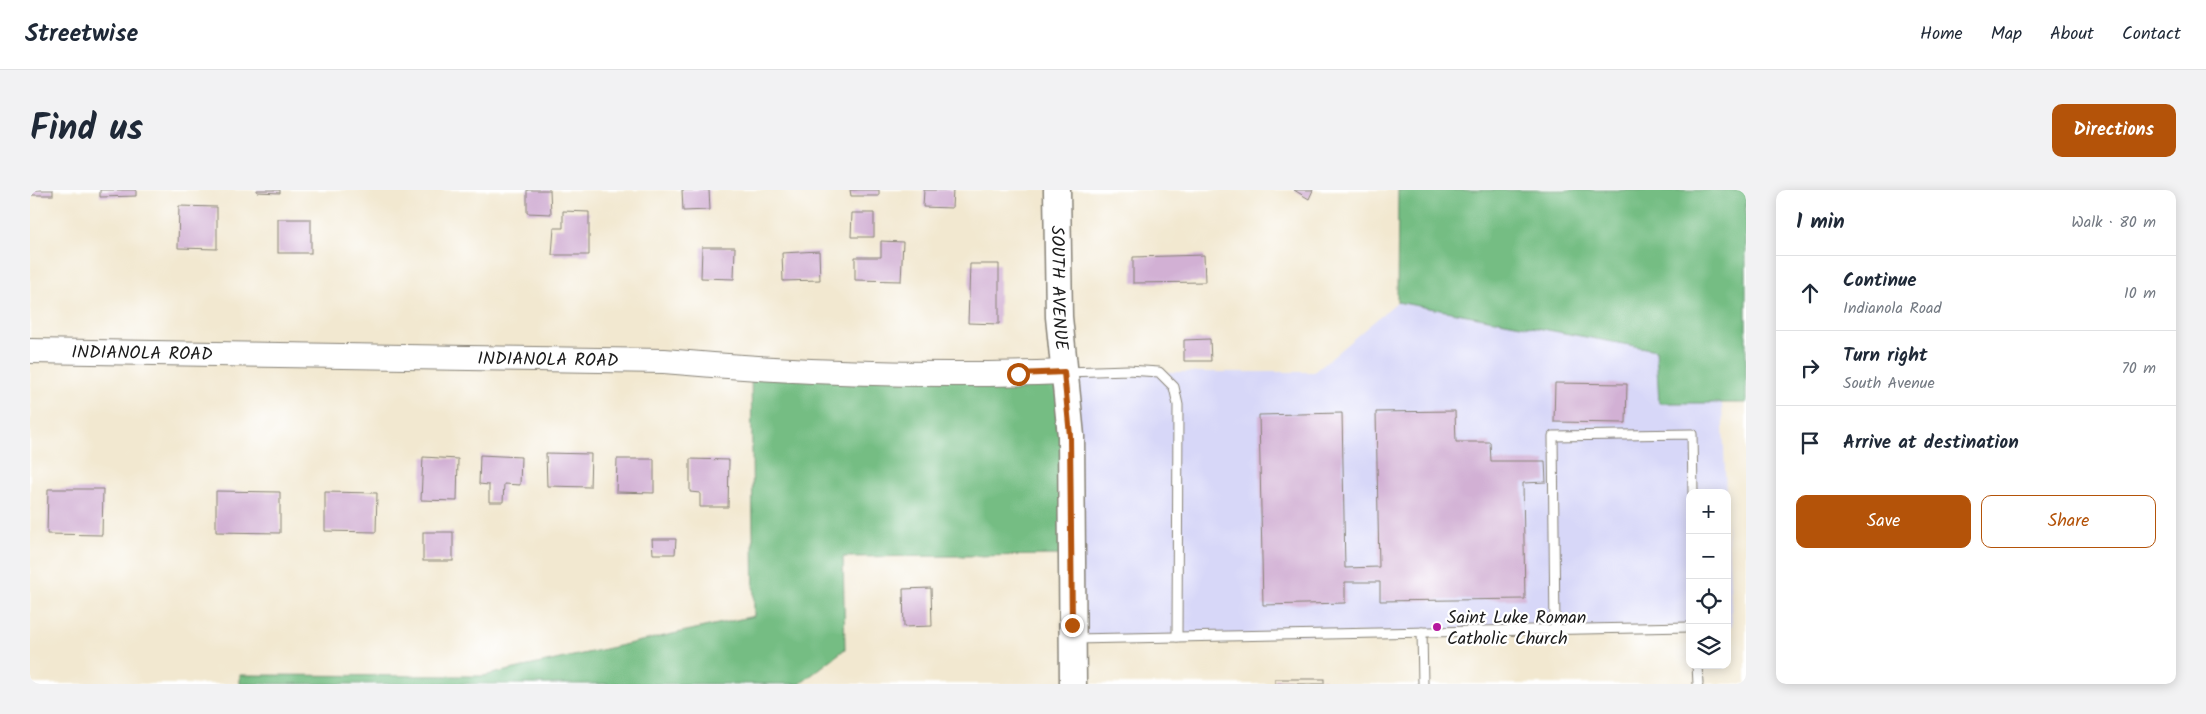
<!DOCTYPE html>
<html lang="en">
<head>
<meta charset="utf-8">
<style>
  body { margin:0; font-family:Kalam,sans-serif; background:#f2f2f3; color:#1f2937 }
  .controls { position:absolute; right:15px; bottom:15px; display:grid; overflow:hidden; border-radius:10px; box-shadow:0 2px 12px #0003 }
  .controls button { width:45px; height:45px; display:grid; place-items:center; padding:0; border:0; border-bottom:1px solid #e0e1e3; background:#fff; color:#1f2937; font:25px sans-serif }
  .stop { position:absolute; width:15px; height:15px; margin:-11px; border:4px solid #b45309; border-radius:50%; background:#fff }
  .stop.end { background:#b45309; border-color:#fff; box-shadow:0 1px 5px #0008 }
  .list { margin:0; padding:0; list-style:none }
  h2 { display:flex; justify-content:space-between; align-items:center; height:65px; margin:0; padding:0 20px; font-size:21px }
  h2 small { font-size:16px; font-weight:400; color:#747a83 }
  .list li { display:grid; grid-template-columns:32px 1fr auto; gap:15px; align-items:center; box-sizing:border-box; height:75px; padding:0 20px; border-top:1px solid #e0e1e3 }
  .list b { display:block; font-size:19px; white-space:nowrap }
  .list p { margin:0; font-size:16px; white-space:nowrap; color:#747a83 }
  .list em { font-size:16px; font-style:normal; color:#747a83 }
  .actions { display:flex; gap:10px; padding:15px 20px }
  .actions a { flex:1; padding:11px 0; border:1px solid #b45309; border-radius:10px; text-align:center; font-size:18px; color:#b45309 }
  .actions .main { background:#b45309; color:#fff }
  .icon { flex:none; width:28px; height:28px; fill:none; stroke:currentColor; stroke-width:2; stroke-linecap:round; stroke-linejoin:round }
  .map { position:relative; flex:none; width:1716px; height:494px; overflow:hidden; border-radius:10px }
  header { display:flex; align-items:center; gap:30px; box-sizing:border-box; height:70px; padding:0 25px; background:#fff; border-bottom:1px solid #e0e1e3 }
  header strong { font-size:24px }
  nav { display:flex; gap:28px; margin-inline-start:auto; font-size:18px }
  .intro { display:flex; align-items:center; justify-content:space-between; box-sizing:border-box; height:120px; padding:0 30px }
  h1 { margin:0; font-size:35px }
  .button { padding:12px 22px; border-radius:10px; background:#b45309; color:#fff; font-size:18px; font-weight:700 }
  main { display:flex; gap:30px; padding:0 30px }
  aside { flex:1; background:#fff; border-radius:10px; box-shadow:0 2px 12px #0003 }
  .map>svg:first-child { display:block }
  .built { fill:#d7d7f8 }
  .forest { fill:#75bd83; stroke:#486c50 }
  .building { fill:#d2b0d4 }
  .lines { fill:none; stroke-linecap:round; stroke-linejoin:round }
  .service-casing { stroke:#878276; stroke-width:11 }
  .tertiary-casing { stroke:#878276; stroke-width:26 }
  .secondary-casing { stroke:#878276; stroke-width:29 }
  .service { stroke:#fff; stroke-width:9 }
  .tertiary { stroke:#fff; stroke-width:24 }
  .secondary { stroke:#fff; stroke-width:26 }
  .route { stroke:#b45309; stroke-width:6 }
  .poi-dot { fill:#b5179e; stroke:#fff; stroke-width:2 }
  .labels { text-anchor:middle; stroke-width:4.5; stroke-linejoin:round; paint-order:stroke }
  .street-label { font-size:18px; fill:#1c1c1c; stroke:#fff }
  .poi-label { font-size:18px; fill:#1c1c1c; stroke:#fff; text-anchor:start }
</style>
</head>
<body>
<header>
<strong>Streetwise</strong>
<nav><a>Home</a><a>Map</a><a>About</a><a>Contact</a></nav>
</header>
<div class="intro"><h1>Find us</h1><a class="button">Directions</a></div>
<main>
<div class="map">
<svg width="1716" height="494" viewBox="0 0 1716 494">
  <rect width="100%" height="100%" fill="#fff"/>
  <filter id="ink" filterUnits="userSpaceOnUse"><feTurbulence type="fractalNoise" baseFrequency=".02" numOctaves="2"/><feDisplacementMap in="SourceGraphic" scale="10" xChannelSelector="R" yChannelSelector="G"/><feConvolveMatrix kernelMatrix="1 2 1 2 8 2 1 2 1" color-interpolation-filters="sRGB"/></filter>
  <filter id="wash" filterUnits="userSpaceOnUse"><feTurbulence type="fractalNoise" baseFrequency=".0096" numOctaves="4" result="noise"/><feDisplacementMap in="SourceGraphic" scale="20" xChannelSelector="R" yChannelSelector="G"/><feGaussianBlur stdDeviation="1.12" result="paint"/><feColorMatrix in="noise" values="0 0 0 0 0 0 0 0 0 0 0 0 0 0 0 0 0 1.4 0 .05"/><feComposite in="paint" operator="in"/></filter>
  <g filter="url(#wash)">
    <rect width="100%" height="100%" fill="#f2e8d0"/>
    <g class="built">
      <polygon points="1367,112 1627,160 1629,213 1692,213 1696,303 1660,303 1660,437 1043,449 1034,182 1284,182"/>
      <polygon points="1697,327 1702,436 1697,436"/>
    </g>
    <g class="forest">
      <polygon points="1368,0 1716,0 1716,213 1629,213 1626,160 1367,112"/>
      <polygon points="721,179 1034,182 1042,365 813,367 815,459 770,494 210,494 210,485 453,486 724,426"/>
    </g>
    <g id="blocks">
      <g class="building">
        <rect x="0" y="0" width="23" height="5"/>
        <polygon points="70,0 106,0 106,6 70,7"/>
        <polygon points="227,0 250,0 250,3 227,2"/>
        <polygon points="497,0 520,0 521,24 497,23"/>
        <polygon points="652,0 679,0 680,20 653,21"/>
        <polygon points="820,0 849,0 849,6 821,6"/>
        <polygon points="894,0 923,0 922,18 893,17"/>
        <polygon points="1264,0 1283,0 1279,9"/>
        <polygon points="149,16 187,17 187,59 148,58"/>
        <polygon points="533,21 559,22 559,65 522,65 524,38 533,38"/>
        <polygon points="822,23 844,23 844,47 821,47"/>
        <rect x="248" y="29" width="33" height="34"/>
        <polygon points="851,51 873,52 871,91 825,90 825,67 851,67"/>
        <polygon points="672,57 705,57 704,89 671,88"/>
        <polygon points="789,61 790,90 753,91 752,63"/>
        <polygon points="1174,65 1175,92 1103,93 1103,67"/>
        <polygon points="940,74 969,74 969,134 938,133"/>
        <polygon points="1180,149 1181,171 1154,171 1154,150"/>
        <polygon points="1525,193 1597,194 1596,233 1524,232"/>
        <polygon points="1425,221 1426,252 1460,252 1461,271 1515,271 1516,292 1493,293 1495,409 1350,411 1350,392 1315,392 1315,413 1233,415 1229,225 1312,223 1315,378 1349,377 1346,222"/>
        <polygon points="516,263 561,264 560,297 517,296"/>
        <polygon points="450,265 491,267 490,295 474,294 473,312 459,312 459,295 449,294"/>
        <polygon points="393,267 428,269 427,311 391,310"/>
        <polygon points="587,269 624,269 624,303 586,302"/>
        <polygon points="660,269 699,270 698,317 670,317 670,303 660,302"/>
        <polygon points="18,299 73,299 72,345 17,344"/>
        <polygon points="186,301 250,302 250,343 186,342"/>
        <polygon points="295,302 347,303 346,342 295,341"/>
        <rect x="393" y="342" width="30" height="29"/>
        <polygon points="622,349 646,349 645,364 623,364"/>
        <polygon points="901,398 902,436 874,437 873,399"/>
        <rect x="1245" y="489" width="49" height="5"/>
      </g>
    </g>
  </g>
  <g filter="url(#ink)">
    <use href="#blocks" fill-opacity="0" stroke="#878276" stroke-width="1"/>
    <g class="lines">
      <g class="service-casing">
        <g id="service">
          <polyline points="1036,182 1098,180 1129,182 1144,197 1148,215 1147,447"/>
          <polyline points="1525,440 1523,246 1662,244 1663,303"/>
          <polyline points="1392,442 1393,494"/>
          <polyline points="1045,449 1660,437"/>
          <polyline points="1667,475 1668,494"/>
        </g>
      </g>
      <g class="tertiary-casing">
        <g id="tertiary">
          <path id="s1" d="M0,161l634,10c133,12 267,16 400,11"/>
        </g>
      </g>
      <g class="secondary-casing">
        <g id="secondary">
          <path id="s2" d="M1027,0l2,127 12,119 2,248"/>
        </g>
      </g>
      <use href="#service" class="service"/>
      <use href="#tertiary" class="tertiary"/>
      <use href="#secondary" class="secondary"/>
    </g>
  </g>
  <g class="lines" filter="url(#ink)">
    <polyline class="route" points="988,184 1034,182 1040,246 1042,435"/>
  </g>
  <circle class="poi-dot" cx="1407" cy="437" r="5"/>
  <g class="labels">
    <g class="street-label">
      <text dy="6" stroke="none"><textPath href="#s2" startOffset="98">SOUTH AVENUE</textPath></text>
      <text dy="6" stroke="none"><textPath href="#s1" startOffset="112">INDIANOLA ROAD</textPath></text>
      <text dy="6" stroke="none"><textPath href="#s1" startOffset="518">INDIANOLA ROAD</textPath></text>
    </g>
    <g class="poi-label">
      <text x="1417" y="433">Saint Luke Roman<tspan x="1417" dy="21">Catholic Church</tspan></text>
    </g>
  </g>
</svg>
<div class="controls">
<button>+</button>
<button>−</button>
<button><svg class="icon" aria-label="locate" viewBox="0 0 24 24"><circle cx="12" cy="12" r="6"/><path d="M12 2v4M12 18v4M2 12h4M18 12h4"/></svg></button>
<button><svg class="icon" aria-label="layers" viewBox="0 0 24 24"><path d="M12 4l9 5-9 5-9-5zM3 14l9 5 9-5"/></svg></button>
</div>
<div class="stop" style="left:988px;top:184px"></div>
<div class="stop end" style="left:1042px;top:435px"></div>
</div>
<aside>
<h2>1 min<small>Walk · 80 m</small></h2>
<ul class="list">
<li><svg class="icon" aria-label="ahead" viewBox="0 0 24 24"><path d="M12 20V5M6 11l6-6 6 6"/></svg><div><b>Continue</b><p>Indianola Road</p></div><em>10 m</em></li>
<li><svg class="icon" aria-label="right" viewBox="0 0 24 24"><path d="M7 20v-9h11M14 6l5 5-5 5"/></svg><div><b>Turn right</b><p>South Avenue</p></div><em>70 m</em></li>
<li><svg class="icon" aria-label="arrive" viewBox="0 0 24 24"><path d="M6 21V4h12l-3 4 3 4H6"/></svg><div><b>Arrive at destination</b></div></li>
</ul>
<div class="actions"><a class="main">Save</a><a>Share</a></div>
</aside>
</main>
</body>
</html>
